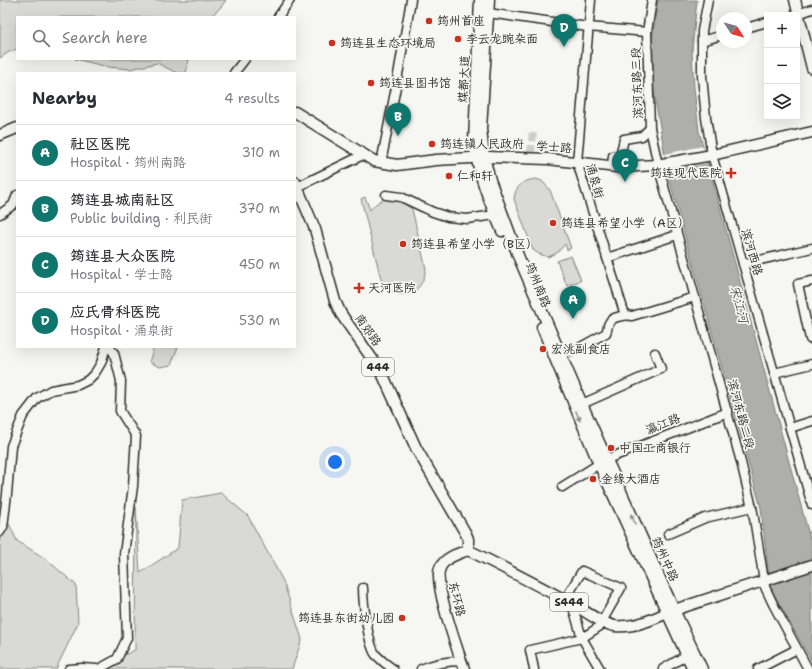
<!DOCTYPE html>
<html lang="en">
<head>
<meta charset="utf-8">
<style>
  body { margin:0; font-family:"Shantell Sans","LXGW WenKai TC",sans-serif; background:#f2f2f3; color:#2b2b33 }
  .controls { position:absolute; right:12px; top:12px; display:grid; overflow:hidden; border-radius:0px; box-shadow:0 4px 16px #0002 }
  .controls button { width:36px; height:36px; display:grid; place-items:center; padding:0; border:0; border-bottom:1px solid #e1e1e2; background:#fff; color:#2b2b33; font:20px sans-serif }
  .compass { position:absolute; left:716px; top:12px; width:36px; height:36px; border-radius:50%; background:#fff; box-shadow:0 4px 16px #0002; rotate:126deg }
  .you { position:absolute; left:335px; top:462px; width:14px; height:14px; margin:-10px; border:3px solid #fff; border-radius:50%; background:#1a73e8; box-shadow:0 0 0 6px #1a73e833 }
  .badge { display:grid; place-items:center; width:26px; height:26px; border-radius:50%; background:#0f766e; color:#fff; font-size:13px; font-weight:700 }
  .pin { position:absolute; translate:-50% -33px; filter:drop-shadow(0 1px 2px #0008) }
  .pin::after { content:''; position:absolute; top:21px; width:14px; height:12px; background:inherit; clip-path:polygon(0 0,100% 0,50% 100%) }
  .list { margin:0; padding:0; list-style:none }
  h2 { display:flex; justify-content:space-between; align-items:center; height:52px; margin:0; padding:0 16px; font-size:17px }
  h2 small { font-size:13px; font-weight:400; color:#7c7c81 }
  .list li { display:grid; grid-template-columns:26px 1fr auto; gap:12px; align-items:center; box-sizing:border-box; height:56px; padding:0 16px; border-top:1px solid #e1e1e2 }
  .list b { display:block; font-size:15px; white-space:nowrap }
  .list p { margin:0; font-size:13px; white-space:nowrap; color:#7c7c81 }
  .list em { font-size:13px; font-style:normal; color:#7c7c81 }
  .icon { flex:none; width:22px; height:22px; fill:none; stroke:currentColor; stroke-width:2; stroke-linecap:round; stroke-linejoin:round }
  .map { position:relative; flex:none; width:812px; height:669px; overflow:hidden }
  .search { position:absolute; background:#fff; box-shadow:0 4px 16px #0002; left:16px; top:16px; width:280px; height:44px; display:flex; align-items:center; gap:10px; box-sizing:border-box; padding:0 14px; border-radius:0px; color:#7c7c81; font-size:15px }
  .panel { position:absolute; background:#fff; box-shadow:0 4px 16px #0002; left:16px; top:72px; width:280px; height:276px; border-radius:0px }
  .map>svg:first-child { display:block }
  .green { fill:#d9d9d5; stroke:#828280 }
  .water { fill:#aeaeab; stroke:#7a7a78 }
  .pier { fill:#f6f6f2 }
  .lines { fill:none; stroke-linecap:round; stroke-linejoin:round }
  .minor-tunnel { stroke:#cdcdca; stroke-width:8; stroke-dasharray:8 4; stroke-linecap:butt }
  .minor-casing { stroke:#2b2b2b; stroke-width:11 }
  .major-casing { stroke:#2b2b2b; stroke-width:13 }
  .minor { stroke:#f6f6f2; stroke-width:8 }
  .major { stroke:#f6f6f2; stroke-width:10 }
  .oneway { fill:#90908e }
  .poi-dot { fill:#c8321e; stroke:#f6f6f2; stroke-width:1.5 }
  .labels { text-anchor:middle; stroke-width:3.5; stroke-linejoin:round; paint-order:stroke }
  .shield { fill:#f6f6f2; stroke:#686867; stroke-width:1 }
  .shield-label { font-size:11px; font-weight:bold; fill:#2b2b2b }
  .poi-label { font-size:12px; fill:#2b2b2b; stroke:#f6f6f2; text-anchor:start }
  .street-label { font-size:12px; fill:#2b2b2b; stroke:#f6f6f2 }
  .water-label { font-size:13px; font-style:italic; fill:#525251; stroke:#f6f6f2 }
</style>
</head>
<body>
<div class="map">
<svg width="812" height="669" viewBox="0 0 812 669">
  <rect width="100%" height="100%" fill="#f6f6f2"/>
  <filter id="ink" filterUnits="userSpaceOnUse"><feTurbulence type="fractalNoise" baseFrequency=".025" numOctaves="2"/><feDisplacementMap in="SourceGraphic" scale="8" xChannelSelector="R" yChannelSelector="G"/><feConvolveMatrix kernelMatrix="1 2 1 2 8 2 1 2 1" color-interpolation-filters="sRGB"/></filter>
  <g filter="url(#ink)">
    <g class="green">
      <polygon points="0,0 226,0 221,7 210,17 17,17 17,49 9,52 0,58"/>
      <polygon points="75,59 189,59 186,73 177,73 157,63 130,69 108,67"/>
      <path d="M536,179l6,2 8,9 21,58 -4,2 -2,-6 -8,9 -9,4 -9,-3 -6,-4 -19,-51c1,-13 10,-19 22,-20z"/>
      <path d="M365,197l5,13c14,-17 25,-13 42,-1l14,60c-4,27 -26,34 -44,14l-21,-84z"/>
      <polygon points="571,256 581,280 567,286 557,261"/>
      <polygon points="154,347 178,347 171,365 160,367 149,362"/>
      <polygon points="221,493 248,516 283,581 302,639 292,669 95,669 135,650 136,507 140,573 178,548 182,500"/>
      <polygon points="0,504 17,541 46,559 76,585 78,623 56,669 0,669"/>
    </g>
    <path class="water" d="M658,0h39l-5,50 2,38 5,43 113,415v116l-42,-75 -9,-79 -94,-337c-4,-34 -13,-69 -16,-104 -1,-18 4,-49 7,-67z"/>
    <polygon class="pier" points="703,146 707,163 667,171 665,154"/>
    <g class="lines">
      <g class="minor-tunnel">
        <polyline points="531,153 533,130"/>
        <polyline points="567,356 577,349"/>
      </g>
      <g class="minor-casing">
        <g id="minor">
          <polyline points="591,0 577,162 625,315"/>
          <polyline points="652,0 647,32 650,128 658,165"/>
          <polyline points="708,0 702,31 702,76 706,118 712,155 812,505"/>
          <polyline points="488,13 588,27 647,32"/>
          <polyline points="795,15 812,9"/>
          <polyline points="278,17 290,0"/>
          <polyline points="746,28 767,22"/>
          <polyline points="702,41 722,35"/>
          <polyline points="234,73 245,59"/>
          <polyline points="381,163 395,92 411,0"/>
          <polyline points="662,164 658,165 741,462 753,512 765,587 773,604 808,669"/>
          <polyline points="612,166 613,156 620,156 624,139 642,136 650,128"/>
          <polyline points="297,187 363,155"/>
          <polyline points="386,195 401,197 433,212 448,217 467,219 495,215"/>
          <polyline points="0,214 13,205 17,195"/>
          <polyline points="607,258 677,235"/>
          <polyline points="743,264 812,248"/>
          <polyline points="810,339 798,284 812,281"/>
          <path d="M577,349l29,-16c2,-4 1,-7 3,-10 3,-7 17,-8 23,-7l63,-19"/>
          <polyline points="774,373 812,364"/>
          <polyline points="582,404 661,369 655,353"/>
          <polyline points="790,428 812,421"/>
          <polyline points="562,487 607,459 728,412"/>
          <polyline points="0,532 3,527 7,494 11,446 23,416 37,398 51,390 78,385 88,380 95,373 101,363 106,347"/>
          <polyline points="668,534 705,518 752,507"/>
          <path d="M363,588c0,14 5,57 13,67 5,5 11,10 17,14"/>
          <polyline points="572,604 582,638 600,669"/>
          <polyline points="69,669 82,668 96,669"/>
          <polyline points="99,669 117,659 127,638 124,554 133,486 136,436 120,411 121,381 114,353 109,347"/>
          <path d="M421,669c14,-6 25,-8 40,-8"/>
          <polyline points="534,669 530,650 582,638 605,623 604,618 621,588 582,571 565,600"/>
          <polyline points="663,669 687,655"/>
          <polyline points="758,669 797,649"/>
        </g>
      </g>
      <g class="major-casing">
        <g id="major">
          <path d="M480,0l-6,142c4,33 15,58 28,89"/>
          <polyline points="489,0 481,129 484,157 490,180 519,258 582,404 674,610 702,669"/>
          <polyline points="795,0 812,68"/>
          <polyline points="295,112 374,161 397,165 436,160 488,157 548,159 617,167 658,165"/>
          <polyline points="0,135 17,128"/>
          <polyline points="662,164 712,155 812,132"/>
          <polyline points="295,182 315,229 335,301 341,314 382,373 416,448 466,534 468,539 468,550"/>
          <polyline points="542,327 599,464 693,669"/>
          <path d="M468,550c35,17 69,35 103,53 13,7 30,21 44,23 19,2 39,-7 56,-15l141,-46"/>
          <path d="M464,669c-6,-18 -31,-87 -24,-101 5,-11 18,-14 28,-18"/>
        </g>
      </g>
      <use href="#minor" class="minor"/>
      <use href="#major" class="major"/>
    </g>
    <defs><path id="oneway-solid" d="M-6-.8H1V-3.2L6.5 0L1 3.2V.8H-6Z"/></defs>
    <g class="oneway">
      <use href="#oneway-solid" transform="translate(578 416) rotate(67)"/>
      <use href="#oneway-solid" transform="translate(633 519) rotate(-114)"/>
    </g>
  </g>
  <g class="poi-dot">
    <circle cx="429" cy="21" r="4"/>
    <circle cx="458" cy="39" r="4"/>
    <circle cx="332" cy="43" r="4"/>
    <circle cx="371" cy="83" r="4"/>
    <circle cx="432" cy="144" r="4"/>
    <path d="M729 167h4v4h4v4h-4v4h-4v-4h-4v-4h4z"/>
    <circle cx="449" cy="176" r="4"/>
    <circle cx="553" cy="223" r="4"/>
    <circle cx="403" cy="244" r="4"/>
    <path d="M357 282h4v4h4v4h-4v4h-4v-4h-4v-4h4z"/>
    <circle cx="543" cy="349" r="4"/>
    <circle cx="611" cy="448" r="4"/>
    <circle cx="593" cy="479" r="4"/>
    <circle cx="402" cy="618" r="4"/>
  </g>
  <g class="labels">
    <g class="shield">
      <rect x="362" y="358" width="32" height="18" rx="3"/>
      <rect x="550" y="593" width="38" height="18" rx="3"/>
    </g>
    <g class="shield-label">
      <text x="378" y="371">444</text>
      <text x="569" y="606">S444</text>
    </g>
    <g class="poi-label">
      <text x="437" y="25">筠州首座</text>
      <text x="466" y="43">李云龙豌杂面</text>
      <text x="340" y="47">筠连县生态环境局</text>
      <text x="379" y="87">筠连县图书馆</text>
      <text x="440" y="148">筠连镇人民政府</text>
      <text x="722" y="177" text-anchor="end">筠连现代医院</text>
      <text x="457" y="180">仁和轩</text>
      <text x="561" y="227">筠连县希望小学（A区）</text>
      <text x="411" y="248">筠连县希望小学（B区）</text>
      <text x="368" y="292">天河医院</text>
      <text x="551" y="353">宏洮副食店</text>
      <text x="619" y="452">中国工商银行</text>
      <text x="601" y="483">金缘大酒店</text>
      <text x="394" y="622" text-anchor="end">筠连县东街幼儿园</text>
    </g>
    <g class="street-label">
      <text transform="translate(464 79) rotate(-87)" y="4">煤都大道</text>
      <text transform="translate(637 83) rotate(-92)" y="4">滨河东路三段</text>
      <text transform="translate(554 147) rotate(4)" y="4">学士路</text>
      <text transform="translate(595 181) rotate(74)" y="4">涌泉街</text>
      <text transform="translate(752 252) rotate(74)" y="4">滨河西路</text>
      <text transform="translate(538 285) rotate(68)" y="4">筠州南路</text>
      <text transform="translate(368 330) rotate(55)" y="4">南郊路</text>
      <text transform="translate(741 414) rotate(75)" y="4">滨河东路二段</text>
      <text transform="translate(663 424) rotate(-21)" y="4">瀛江路</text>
      <text transform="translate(665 559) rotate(66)" y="4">筠州中路</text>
      <text transform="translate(457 599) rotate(76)" y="4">东环路</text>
    </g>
    <g class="water-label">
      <text transform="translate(740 304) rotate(75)" y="5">宋江河</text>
    </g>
  </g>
</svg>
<div class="controls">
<button>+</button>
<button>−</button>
<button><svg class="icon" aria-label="layers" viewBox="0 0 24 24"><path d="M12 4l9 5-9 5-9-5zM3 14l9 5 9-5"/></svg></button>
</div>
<svg class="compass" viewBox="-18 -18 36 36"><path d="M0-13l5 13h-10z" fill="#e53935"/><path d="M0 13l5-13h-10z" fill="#7c7c81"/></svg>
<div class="you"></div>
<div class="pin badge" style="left:573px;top:319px">A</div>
<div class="pin badge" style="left:398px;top:136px">B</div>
<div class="pin badge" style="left:625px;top:182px">C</div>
<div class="pin badge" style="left:564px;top:47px">D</div>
<div class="search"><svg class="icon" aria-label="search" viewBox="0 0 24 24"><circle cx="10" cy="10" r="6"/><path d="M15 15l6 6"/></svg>Search here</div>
<section class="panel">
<h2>Nearby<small>4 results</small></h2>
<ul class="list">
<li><span class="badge">A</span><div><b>社区医院</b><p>Hospital · 筠州南路</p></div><em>310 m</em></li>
<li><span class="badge">B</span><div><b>筠连县城南社区</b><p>Public building · 利民街</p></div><em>370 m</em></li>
<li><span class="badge">C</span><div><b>筠连县大众医院</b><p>Hospital · 学士路</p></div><em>450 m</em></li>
<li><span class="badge">D</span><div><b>应氏骨科医院</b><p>Hospital · 涌泉街</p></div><em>530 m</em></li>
</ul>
</section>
</div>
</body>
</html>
